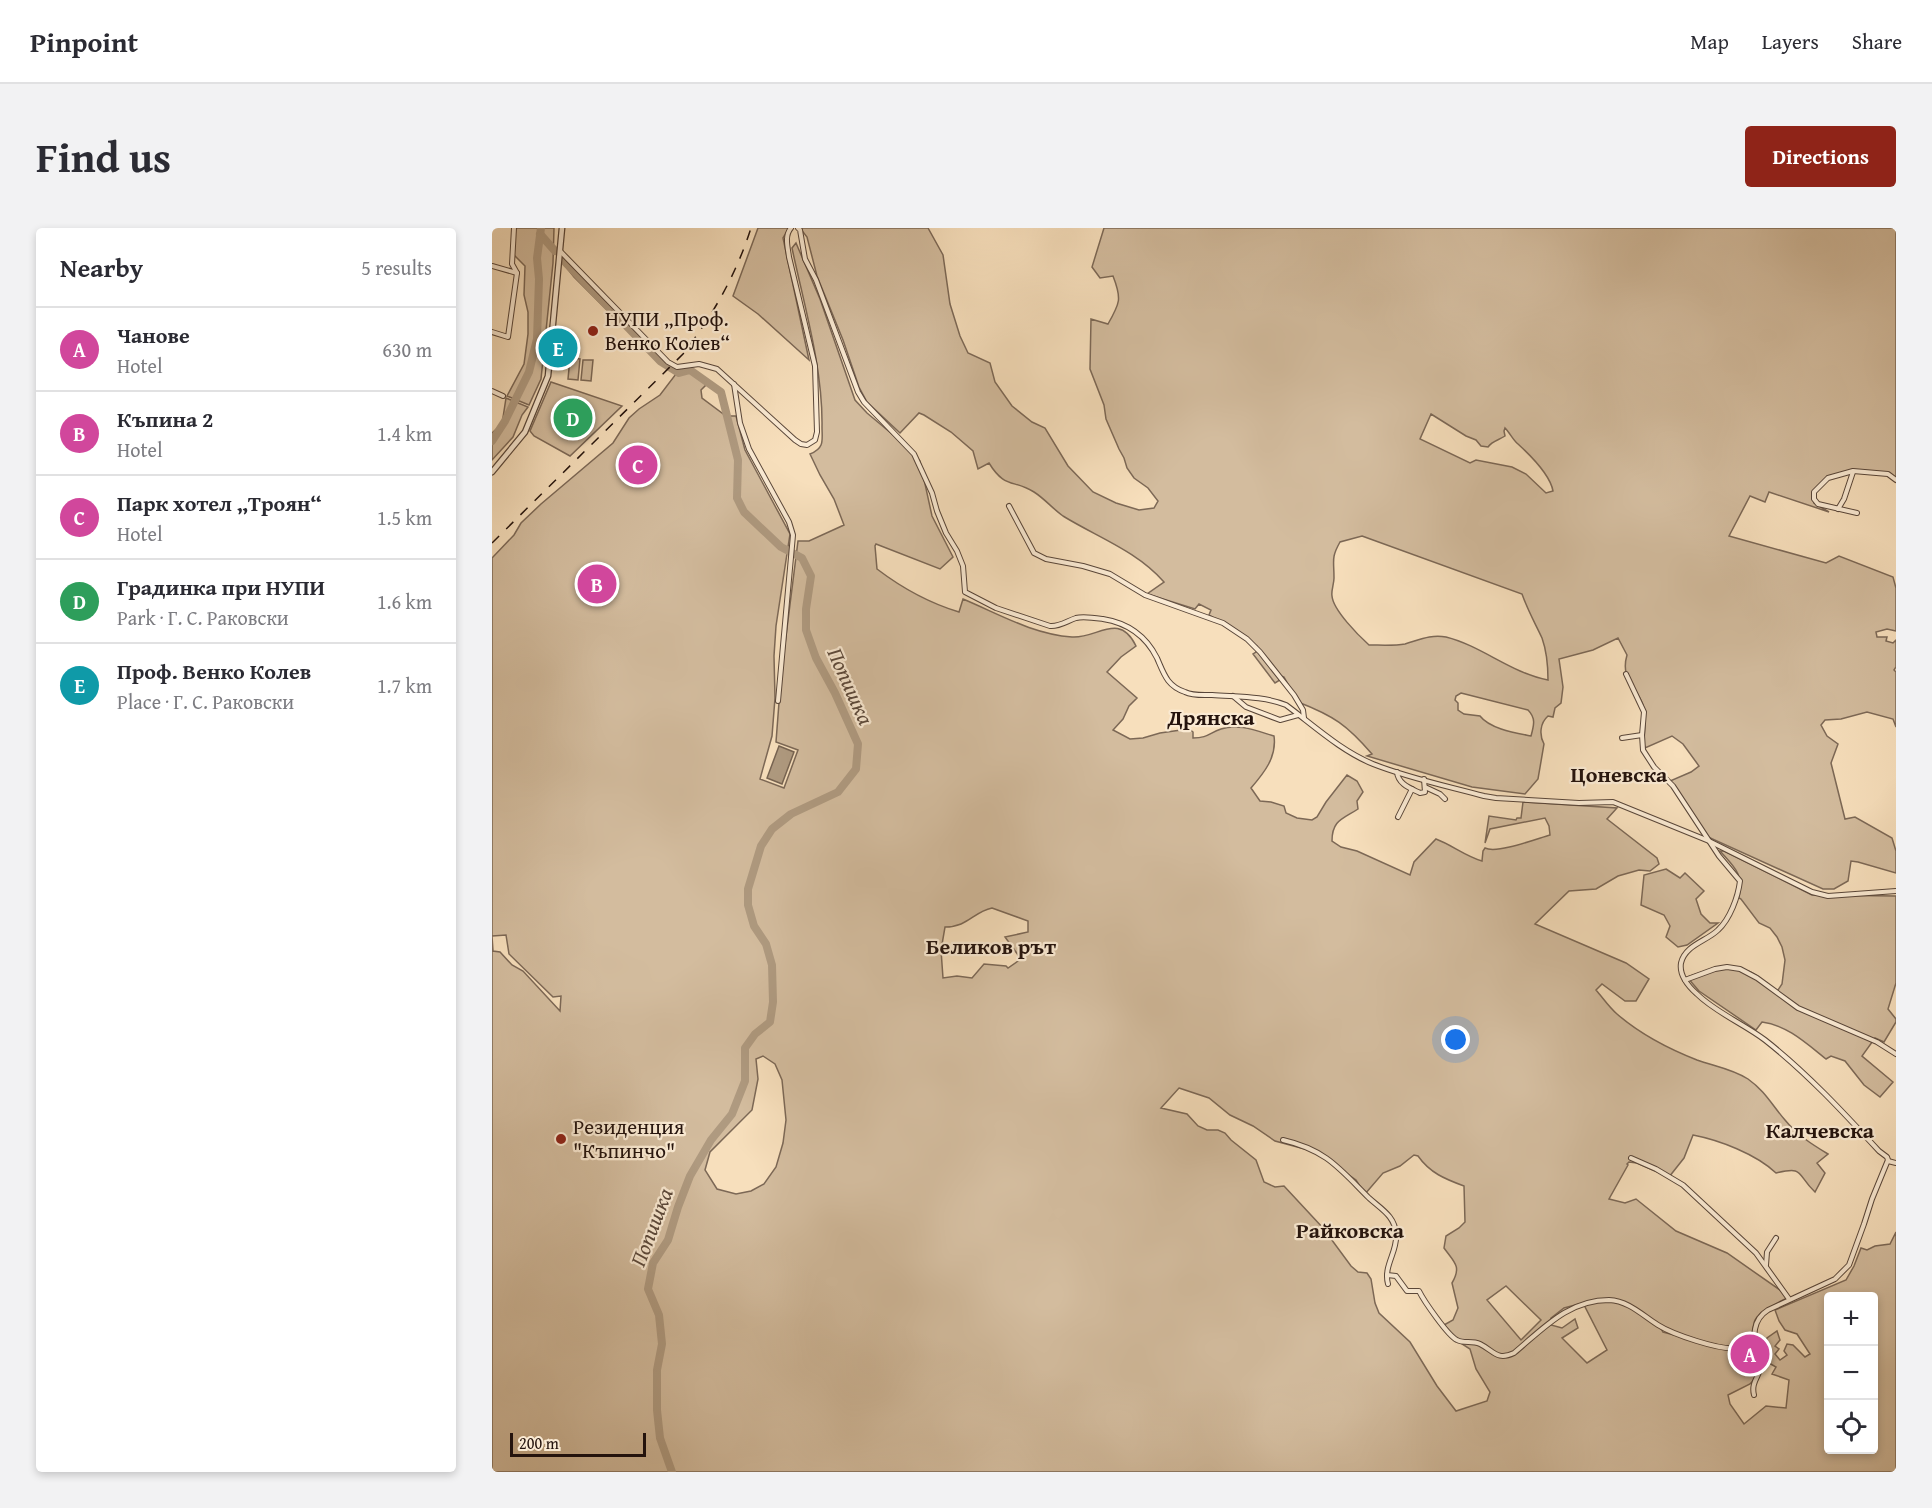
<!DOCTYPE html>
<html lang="en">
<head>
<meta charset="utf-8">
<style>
  body { margin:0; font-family:"Gentium Book Plus",serif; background:#f2f2f3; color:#2b2b33 }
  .controls { position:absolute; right:18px; bottom:18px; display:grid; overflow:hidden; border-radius:6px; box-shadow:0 3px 9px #0003 }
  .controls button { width:54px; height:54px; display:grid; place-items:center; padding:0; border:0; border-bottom:2px solid #e1e1e2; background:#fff; color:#2b2b33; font:30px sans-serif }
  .scale { position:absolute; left:18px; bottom:15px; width:136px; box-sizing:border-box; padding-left:6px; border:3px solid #24130d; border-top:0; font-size:16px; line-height:21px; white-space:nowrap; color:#24130d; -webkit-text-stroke:4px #faead3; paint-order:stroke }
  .you { position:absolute; left:964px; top:812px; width:21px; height:21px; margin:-15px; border:4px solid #fff; border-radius:50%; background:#1a73e8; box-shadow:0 0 0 9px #1a73e833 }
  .badge { display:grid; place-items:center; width:39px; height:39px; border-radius:50%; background:#8f2418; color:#fff; font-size:20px; font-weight:700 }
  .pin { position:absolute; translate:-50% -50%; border:3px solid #fff; box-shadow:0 2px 6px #0006 }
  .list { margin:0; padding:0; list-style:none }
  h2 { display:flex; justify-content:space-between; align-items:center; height:78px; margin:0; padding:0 24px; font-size:26px }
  h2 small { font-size:20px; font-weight:400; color:#7c7c81 }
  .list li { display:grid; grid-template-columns:39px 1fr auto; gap:18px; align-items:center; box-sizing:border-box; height:84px; padding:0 24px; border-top:2px solid #e1e1e2 }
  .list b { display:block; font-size:22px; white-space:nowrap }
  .list p { margin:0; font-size:20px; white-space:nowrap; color:#7c7c81 }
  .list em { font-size:20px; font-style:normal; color:#7c7c81 }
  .icon { flex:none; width:33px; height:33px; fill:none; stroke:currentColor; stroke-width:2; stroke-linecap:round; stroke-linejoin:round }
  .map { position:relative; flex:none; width:1404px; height:1244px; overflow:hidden; border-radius:6px }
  header { display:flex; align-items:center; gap:36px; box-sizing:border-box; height:84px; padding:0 30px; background:#fff; border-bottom:2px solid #e1e1e2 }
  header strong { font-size:28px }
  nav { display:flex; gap:33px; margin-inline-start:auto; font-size:21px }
  .intro { display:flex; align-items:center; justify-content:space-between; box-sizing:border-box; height:144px; padding:0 36px }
  h1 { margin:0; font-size:42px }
  .button { padding:15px 27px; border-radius:6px; background:#8f2418; color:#fff; font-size:21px; font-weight:700 }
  main { display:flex; gap:36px; padding:0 36px }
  aside { flex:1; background:#fff; border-radius:6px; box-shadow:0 3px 9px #0003 }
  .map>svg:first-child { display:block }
  .green { fill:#d3bc9e; stroke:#7c6856; stroke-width:1.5; fill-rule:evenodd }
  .water { fill:#af9a80; stroke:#776452; stroke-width:1.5 }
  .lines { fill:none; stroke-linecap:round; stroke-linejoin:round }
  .river { stroke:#af9a80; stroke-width:8 }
  .minor-casing { stroke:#594639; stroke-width:6 }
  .tertiary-casing { stroke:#594639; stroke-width:7 }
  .minor { stroke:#faead3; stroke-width:4 }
  .tertiary { stroke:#faead3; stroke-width:4.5 }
  .rail { stroke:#24130d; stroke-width:1.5; stroke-dasharray:10 10; stroke-linecap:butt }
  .poi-dot { fill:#8f2418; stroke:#faead3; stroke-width:2 }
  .labels { text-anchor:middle; stroke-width:4.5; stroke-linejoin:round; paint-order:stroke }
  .poi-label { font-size:21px; fill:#24130d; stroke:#faead3; text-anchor:start }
  .water-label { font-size:22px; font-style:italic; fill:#5c493b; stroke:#faead3 }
  .neighbourhood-label { font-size:22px; font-weight:bold; fill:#24130d; stroke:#faead3 }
</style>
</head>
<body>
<header>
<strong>Pinpoint</strong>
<nav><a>Map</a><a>Layers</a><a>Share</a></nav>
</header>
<div class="intro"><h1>Find us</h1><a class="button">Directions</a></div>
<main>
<aside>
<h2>Nearby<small>5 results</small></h2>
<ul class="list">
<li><span class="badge" style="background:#d1479c">A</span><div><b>Чанове</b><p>Hotel</p></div><em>630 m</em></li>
<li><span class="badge" style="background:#d1479c">B</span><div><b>Къпина 2</b><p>Hotel</p></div><em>1.4 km</em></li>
<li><span class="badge" style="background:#d1479c">C</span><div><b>Парк хотел „Троян“</b><p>Hotel</p></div><em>1.5 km</em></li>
<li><span class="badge" style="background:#2e9e5b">D</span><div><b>Градинка при НУПИ</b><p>Park · Г. С. Раковски</p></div><em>1.6 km</em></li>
<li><span class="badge" style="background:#0f9aa8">E</span><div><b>Проф. Венко Колев</b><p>Place · Г. С. Раковски</p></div><em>1.7 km</em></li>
</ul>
</aside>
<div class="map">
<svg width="1404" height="1244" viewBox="0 0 1404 1244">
  <rect width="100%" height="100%" fill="#f7dfbc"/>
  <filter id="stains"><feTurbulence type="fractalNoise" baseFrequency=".00333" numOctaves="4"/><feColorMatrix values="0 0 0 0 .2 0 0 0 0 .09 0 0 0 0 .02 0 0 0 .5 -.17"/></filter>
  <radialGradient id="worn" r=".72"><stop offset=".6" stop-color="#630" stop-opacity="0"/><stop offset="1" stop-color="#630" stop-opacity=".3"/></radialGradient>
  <g class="green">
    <polygon points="23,0 62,0 61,35 49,151 37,177 15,168 32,136 36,106 36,84 32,67 33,38 21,26"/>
    <polygon points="266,0 297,0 291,10 317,132 266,86 241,68"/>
    <path d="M308,0h128l15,27 7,49 10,32 8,17 22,10 5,19 17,24 20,16 13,6 23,38 25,26 23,11 23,7 15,-2 4,-7 -10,-13 -14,-10 -7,-10 -3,-10 -5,-9 -13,-30 -2,-14 -14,-36 1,-50 17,5c12,-21 14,-25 5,-48l-13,2 -8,-11 12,-39h792v250c-22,-10 -85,-12 -82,25l15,9 -60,-20 -4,10 -15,-6 -21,40 97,27 13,-7 54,21 3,11v43l-9,-2 -11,3 1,5h10l-1,4 7,2 3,-3v27l-2,3 2,2v55l-3,-8 -26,-7 -26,7 -16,1 -4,5 6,11 11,8 -7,19 14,56 10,-2 37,21 4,13v22l-38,-11 -7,-1 -3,20 -14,8h-11l-115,-52 -38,-56 21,-9 8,-6 -16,-22 -11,-8 -27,12 -1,-4c0,-13 3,-27 -1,-39 -7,-20 -23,-26 -16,-50l-9,-17 -25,12 -34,9 4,28 -2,16 -6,5 -2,9 -5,-1c-8,7 -9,19 -4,28l-6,35 -13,15 -53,-7 -105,-31 5,-2c-25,-29 -38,-38 -74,-52l-14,-25 -5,-2 1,5 -5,3 -22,-29 3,-2 1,-6 -48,-31 2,-5 -12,-6 -4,5 -48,-15 17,-12c-27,-31 -67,-45 -101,-66 -10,-7 -18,-17 -29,-24 -21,-13 -29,-3 -45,-29l-11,6 -5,-18 -22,-19 -27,-17 -5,-2 -19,20 -33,-31 -8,-15 -16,-47 -26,-64 -10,-39zM939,186l35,22 10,4 5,6 7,1c4,-6 11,-7 17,-11l-1,-5 1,-3c5,5 8,12 13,16 12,11 32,30 35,47l-7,2 -20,-19 -14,-7 -36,-7 -6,3 -50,-24zM870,308l160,58c6,17 13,29 20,44 5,14 6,28 6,42 -37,-7 -66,-34 -102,-43 -15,-3 -27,3 -41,7 -11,2 -25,1 -36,1 -10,-9 -36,-35 -37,-49 -1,-5 2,-12 2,-18 0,-18 -3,-20 6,-36zM969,465l67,17c8,8 6,15 3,26 -15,-3 -41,-7 -51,-20l-16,-2 -6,-4v-7l-3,-3 1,-4z"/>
    <path d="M304,15l24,56 35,101 12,13 37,31 16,17 12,55 21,41 -13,12 -64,-25 -1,2 2,23c25,19 52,34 82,43l4,-13c36,15 69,35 109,38 25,2 47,-26 64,9l-15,11 -14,15 30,26 -8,8 -6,13 -10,11 17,9 13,-1 17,-5 21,-3 7,-2 5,4v6c15,0 16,-5 28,-9 17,-6 36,2 53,7 3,21 -10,37 -23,52l9,13 11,1 13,4 2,7 11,5 15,2 5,-3 9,-15 21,-27 10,6 6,11 -6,9 1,8c-15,10 -26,11 -26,32l9,6 16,4 53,24 4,-13 22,-23c16,6 29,17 46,22l1,-10 2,-3c12,6 51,-9 65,-13l-1,-9 -4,-8 -55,11 -5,14 4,-27 27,4 1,-2h4l2,-16 94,6 -10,11 50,39 2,6 -9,7 -11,-1 -21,6 -22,13 -27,2 -34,33 91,39 23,16 -13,22h-11l-23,-17 -6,6c7,8 13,17 21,24 23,20 52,35 80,46 17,6 36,9 51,19 17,12 24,26 37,41 12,15 28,25 43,34l-11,9 8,10 -10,19c-19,-18 -10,-26 -39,-19 -20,-19 -57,-33 -83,-38l-9,23 -15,19 -32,-14 -8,-1 -2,2 1,1 -19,34 16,4 11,-4 40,32 51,22 63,44c-8,3 -31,15 -35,23 -3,6 -1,16 -7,22 -15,14 -72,-9 -89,-17l4,7 69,18 19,-5 3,15 8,11 -12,13 -22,11 2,9 14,20 22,-18 20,2 3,-28 -17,-6 4,-7 -7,-4 -6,5 -5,-13 4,-2 5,-15 10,-7 3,9 -5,6 4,3 -4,5 5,6 7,-5 -3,-4 3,-7 6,1 12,12 5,-3 -13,-20 -12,-4 -6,-9 -4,-11 71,-30 8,-14 7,-18 6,2 8,-4 15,-2 6,-12v240h-1404v-914l22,-23 7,-12 20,-19 72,-61 16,-25 10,-9 21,-14 19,-25 14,3 14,11 -6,6 1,8 24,18h10l9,34 45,84 -14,92 -2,30 1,42 -3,38 -12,43 24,9 14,-38 -22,-8 5,-66 17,-135h11l35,-16 -10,-26 -14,-24 -10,-21c5,-2 9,-4 11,-9 2,-4 1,-12 1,-18 1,-59 -18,-122 -30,-179zM500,680l36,13v11l-23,5 16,22 -13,9 -2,-2 -22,-2 -12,14 -15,-2 -14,2 -2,-28 4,-23c23,0 28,-15 47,-19zM14,707l3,19 44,43 8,-1 -1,15 -37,-40 -11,-6 -12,-13 -7,-1 -1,-15zM271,828l12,8 7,16 4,40 -3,23 -7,24 -12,17 -13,7 -15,3 -19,-5 -12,-19 5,-18 42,-42 6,-31 -2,-20zM687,860l30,10 21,17 23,11 22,15 41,11 40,28 9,14 18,-21 17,-7 14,-11 4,1c12,17 27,23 46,30l1,36 -6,6 -13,8 -2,12c10,14 18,18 8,35l6,25 -5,12 -9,5 18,19 8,5 6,20 14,23 -3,9 -31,10 -19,-25 -27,-44 -31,-29 -4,-10 -4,-24 -4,-6 -9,-1 -7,-6 -28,-38 -39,-42 -9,1 -11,-5 -8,-22 -25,-20 -6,-7 -7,-3h-11l-9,-4 -11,-12 -26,-6zM1014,1058l35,34 -20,20 -34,-40zM1336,1068h46v154h-46zM1087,1076l5,1 23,45 -20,13 -25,-25 16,-10 -3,-9 -13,9 -11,-3v-7l13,-10z"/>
    <polygon points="72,32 74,32 174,132 169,136 82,49 71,35"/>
    <polygon points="78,130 88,131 86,152 76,151"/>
    <polygon points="91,132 101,132 99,153 89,152"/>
    <polygon points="59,154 130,178 78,228 42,208 38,203"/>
    <polygon points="14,170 36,179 30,187 21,209 0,232 0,205 10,196"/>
    <path d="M1228,623h4l88,44 84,1v87l-8,26 8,10v3l-12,20 -9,-4 -13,18 31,26 -13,15 -16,-12 -19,-24 -14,-5 -5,3c-19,-15 -39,-34 -64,-37l-6,8 -57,-39 -12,-14c21,-7 46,-16 67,-3 8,5 15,13 22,19l6,-9 3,-24 -3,-13 -5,-10 -7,-9 -11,-5 -18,-24 -2,-1c4,-25 -3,-29 -19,-47z"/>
    <polygon points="1174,641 1188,650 1193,645 1212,663 1204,671 1209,686 1218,695 1226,695 1195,717 1186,719 1174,709 1178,698 1172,687 1149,677 1152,647"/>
  </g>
  <polygon class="water" points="287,518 302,524 290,556 275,550"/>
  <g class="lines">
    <g class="river">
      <polyline points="48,6 63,23"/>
      <polyline points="72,33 168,133 187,145 198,142 229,164 246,232 245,270 252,284 271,302 289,319 310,330 319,348 314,381 314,402 324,430 343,465 366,516 364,541 346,564 299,586 280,601 269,618 256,661 256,677 262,698 274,716 280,737 281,774 278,794 263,806 253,820 253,853 240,886 219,912 198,948 186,979 176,1012 161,1035 156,1061 167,1087 170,1116 165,1142 165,1182 168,1210 180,1244"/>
      <polyline points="0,213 13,193 37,144 45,111 47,51 45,30 49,0"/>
    </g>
    <g class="minor-casing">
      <g id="minor">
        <path d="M306,0l2,2 5,29 11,21 42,112 6,10 50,52 18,39 5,18 9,22 11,18 6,15 2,26 31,16 54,18c9,1 17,-5 26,-8 7,-2 20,0 27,1 25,4 43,17 54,39 7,16 10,28 28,34 8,4 18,3 27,3 24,2 52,1 74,10 27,20 55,46 87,59 35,14 74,22 111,32l12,2 83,5 34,-1 96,39 103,51 16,4 68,-5"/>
        <path d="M68,23l108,111 9,5 22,-3 18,5 78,71 6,4 6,1 8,-5 2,-8 -2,-66 -26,-109c-1,-9 -5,-21 2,-29"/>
        <polyline points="0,38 25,45"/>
        <polyline points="0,104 16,109 25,45 20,36 22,0"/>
        <polyline points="242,156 248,195 257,221 297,294 301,307 286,473"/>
        <polyline points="0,163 11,168"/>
        <polyline points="517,278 542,325 554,331 591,338 618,346 653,367 731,395 755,411 768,424 802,467 811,482 812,490"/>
        <polyline points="1346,281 1352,271 1361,244"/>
        <polyline points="1365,285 1326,276 1322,271 1322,264 1336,250 1361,243 1396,246 1404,252"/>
        <path d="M1134,446l18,38 -2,23 1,15 11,17 19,19 46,70 21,25c-2,16 -10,38 -22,49 -11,11 -33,15 -37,33 -2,12 7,23 16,31 18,18 47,30 68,46 42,33 78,72 114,111l8,6 1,3 -16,39 -8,25 -15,41 -14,14 -67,31c-16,10 -15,27 -11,43 2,5 5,9 4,14 -3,11 -10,16 -7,28"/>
        <polyline points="741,468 754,479 788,492 806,487"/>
        <polyline points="1130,510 1150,507"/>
        <path d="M905,544c1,12 13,16 23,21l5,-1 -1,-13"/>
        <polyline points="933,559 948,566 953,571"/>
        <polyline points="906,589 920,561"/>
        <polyline points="1193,752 1223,741 1235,739 1248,741 1265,750 1306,780 1385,814 1404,826"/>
        <path d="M791,912c43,10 56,28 86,58 12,11 26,18 27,36 2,17 -13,32 -8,50"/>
        <polyline points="1139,930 1164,941 1191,957 1264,1025 1297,1071"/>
        <polyline points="1396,933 1404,935"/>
        <polyline points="1274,1037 1275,1024 1284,1010"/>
        <path d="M895,1047l9,1 11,15h12c5,10 29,45 38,49 7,4 15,0 23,4 14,7 17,17 34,9 29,-24 54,-53 95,-53 20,1 33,15 49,25 14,9 63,26 79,23 6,-1 11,-4 16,-9"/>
      </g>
    </g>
    <g class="tertiary-casing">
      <polyline id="tertiary" points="0,244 33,204 56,148 70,0"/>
    </g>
    <use href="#minor" class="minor"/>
    <use href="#tertiary" class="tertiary"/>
    <path class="rail" d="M0,315l191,-189c30,-39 53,-79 68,-126"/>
  </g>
  <g class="poi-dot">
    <circle cx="101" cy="103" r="6"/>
    <circle cx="69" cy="911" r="6"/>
  </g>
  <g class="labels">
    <g class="poi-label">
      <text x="113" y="98">НУПИ „Проф.<tspan x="113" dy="24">Венко Колев“</tspan></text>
      <text x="81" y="906">Резиденция<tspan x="81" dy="24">"Къпинчо"</tspan></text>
    </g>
    <g class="water-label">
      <text transform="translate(359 458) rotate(66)" y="8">Попишка</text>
      <text transform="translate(159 999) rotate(-69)" y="8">Попишка</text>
    </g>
    <g class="neighbourhood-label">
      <text x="719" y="497">Дрянска</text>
      <text x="1127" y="554">Цоневска</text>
      <text x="499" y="726">Беликов рът</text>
      <text x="1328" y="910">Калчевска</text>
      <text x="858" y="1010">Райковска</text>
    </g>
  </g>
  <rect width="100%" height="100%" filter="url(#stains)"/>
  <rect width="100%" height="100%" fill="url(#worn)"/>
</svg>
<div class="controls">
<button>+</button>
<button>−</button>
<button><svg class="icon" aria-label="locate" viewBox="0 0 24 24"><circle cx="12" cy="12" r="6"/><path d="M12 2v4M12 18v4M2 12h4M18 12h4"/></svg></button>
</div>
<div class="scale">200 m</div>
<div class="you"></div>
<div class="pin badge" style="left:1258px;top:1126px;background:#d1479c">A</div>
<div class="pin badge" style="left:105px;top:356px;background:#d1479c">B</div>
<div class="pin badge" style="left:146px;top:237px;background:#d1479c">C</div>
<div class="pin badge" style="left:81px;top:190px;background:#2e9e5b">D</div>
<div class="pin badge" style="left:66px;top:120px;background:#0f9aa8">E</div>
</div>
</main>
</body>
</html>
